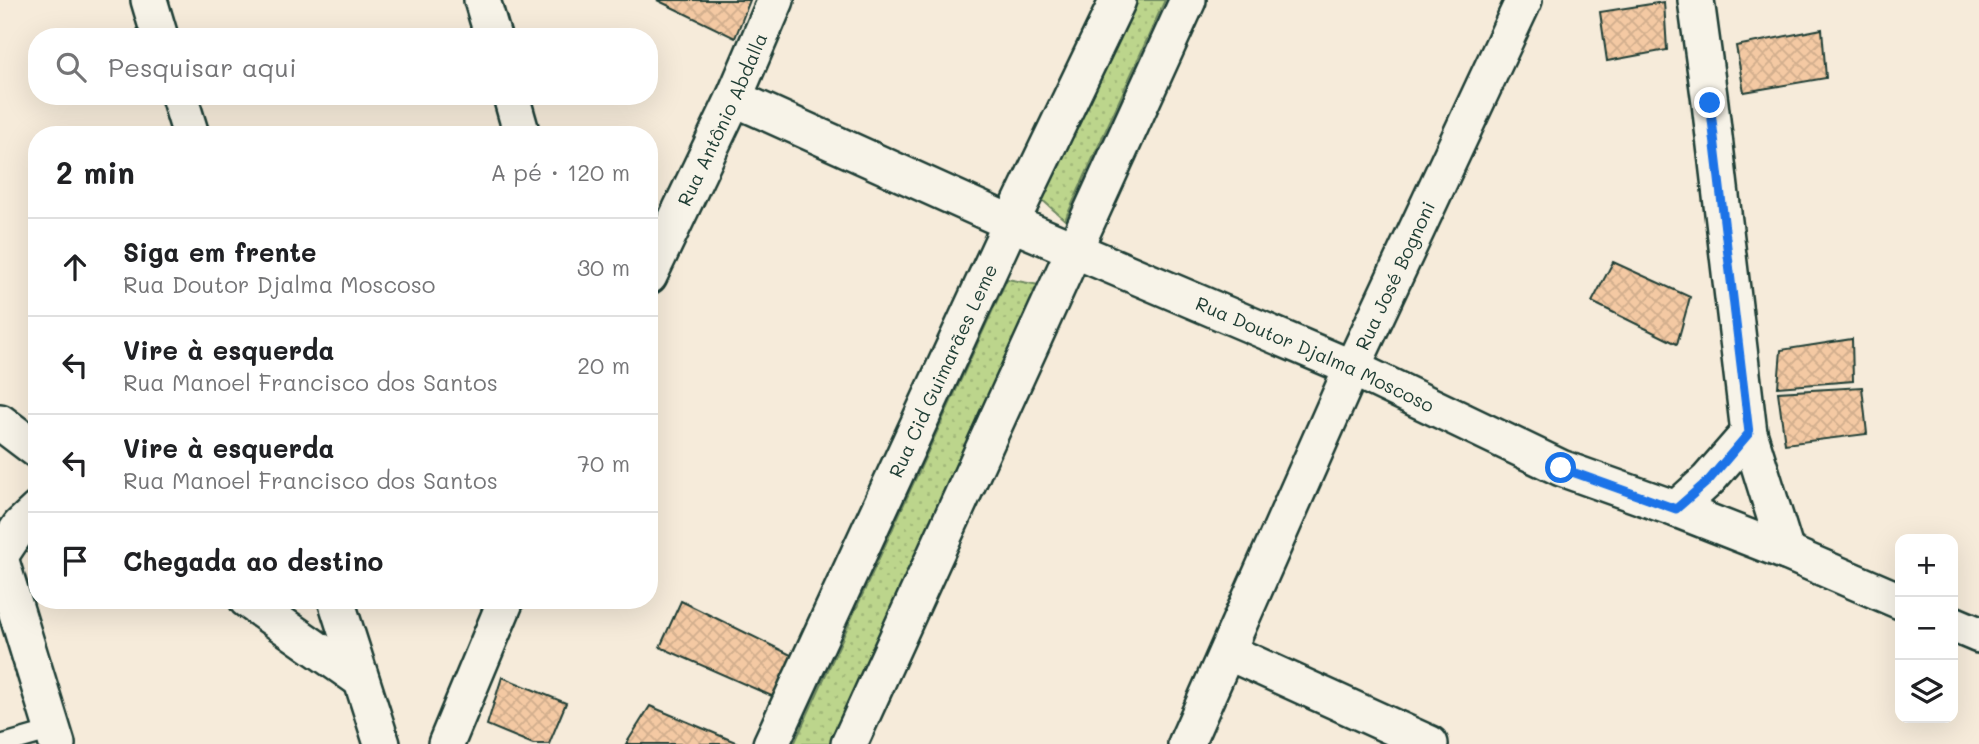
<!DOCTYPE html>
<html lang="pt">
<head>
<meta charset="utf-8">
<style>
  body { margin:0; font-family:Mali,sans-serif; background:#f2f2f2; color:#202124 }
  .controls { position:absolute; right:21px; bottom:21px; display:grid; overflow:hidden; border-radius:14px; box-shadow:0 7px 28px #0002 }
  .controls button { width:63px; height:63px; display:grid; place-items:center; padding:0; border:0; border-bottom:2px solid #e0e0e0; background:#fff; color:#202124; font:35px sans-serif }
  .stop { position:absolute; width:21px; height:21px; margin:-16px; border:5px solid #1a73e8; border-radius:50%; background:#fff }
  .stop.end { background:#1a73e8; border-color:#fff; box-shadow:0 2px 7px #0008 }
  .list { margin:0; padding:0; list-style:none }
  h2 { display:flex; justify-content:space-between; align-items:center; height:91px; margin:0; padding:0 28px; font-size:30px }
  h2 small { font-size:23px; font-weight:400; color:#757577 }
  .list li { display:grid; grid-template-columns:46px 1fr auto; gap:21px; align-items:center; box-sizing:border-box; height:98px; padding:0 28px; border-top:2px solid #e0e0e0 }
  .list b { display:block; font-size:26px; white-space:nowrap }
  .list p { margin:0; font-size:23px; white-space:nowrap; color:#757577 }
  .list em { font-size:23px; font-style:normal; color:#757577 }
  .icon { flex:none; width:38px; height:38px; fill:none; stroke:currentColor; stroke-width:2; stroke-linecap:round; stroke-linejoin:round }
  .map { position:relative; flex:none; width:1979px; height:744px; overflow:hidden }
  .search { position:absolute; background:#fff; box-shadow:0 7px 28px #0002; left:28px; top:28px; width:630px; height:77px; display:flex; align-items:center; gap:18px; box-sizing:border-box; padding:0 24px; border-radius:28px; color:#757577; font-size:26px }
  .panel { position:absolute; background:#fff; box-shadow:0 7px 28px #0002; left:28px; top:126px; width:630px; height:483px; border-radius:28px }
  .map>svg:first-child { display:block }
  .park { fill:url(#park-dots); stroke:#6e8960; stroke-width:2 }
  .building { fill:url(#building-cross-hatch); stroke:#1f3d34; stroke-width:2 }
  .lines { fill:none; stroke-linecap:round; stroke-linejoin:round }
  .lane-casing { stroke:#1f3d34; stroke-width:23 }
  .street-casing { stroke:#1f3d34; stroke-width:40 }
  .lane { stroke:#f7f3e8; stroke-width:18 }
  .street { stroke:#f7f3e8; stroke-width:35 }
  .route { stroke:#1a73e8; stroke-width:9 }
  .labels { text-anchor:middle; stroke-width:5; stroke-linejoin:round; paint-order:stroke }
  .street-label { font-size:19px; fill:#1f3d34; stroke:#f7f3e8 }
</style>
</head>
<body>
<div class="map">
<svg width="1979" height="744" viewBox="0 0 1979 744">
  <defs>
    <pattern id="park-dots" width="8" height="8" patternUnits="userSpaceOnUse" patternTransform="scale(1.75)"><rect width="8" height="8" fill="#bcd58c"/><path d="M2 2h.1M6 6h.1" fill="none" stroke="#a1b879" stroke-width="1.8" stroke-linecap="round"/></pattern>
    <pattern id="building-cross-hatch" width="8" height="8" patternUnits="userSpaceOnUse" patternTransform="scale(1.75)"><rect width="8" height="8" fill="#f4c9a3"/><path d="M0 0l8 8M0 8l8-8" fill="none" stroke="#d1ae8d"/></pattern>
  </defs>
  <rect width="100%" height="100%" fill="#f6ebda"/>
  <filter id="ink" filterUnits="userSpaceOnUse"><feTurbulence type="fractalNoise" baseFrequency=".0143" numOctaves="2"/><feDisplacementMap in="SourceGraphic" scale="14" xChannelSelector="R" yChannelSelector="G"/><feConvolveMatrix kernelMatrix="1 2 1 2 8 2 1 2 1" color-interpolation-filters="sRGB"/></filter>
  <g filter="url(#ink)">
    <g class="park">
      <polygon points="1135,0 1165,0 1065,220 1039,197"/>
      <polygon points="1007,279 1039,285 830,744 794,744"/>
    </g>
    <g class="building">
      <polygon points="657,0 750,0 735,38"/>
      <polygon points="1664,2 1667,50 1607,61 1600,12"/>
      <polygon points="1822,29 1826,78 1744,92 1736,46"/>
      <polygon points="1613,262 1690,297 1677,344 1592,302"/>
      <polygon points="1852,339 1853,381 1778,387 1781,350"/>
      <polygon points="1862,387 1867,434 1785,444 1778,392"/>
      <polygon points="681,601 793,656 774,697 660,647"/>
      <polygon points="502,677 566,703 549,744 533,744 487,725"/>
      <polygon points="650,706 740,744 626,744"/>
    </g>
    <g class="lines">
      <g class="lane-casing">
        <polyline id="lane" points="4,744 53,730"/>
      </g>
      <g class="street-casing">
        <g id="street">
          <polyline points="149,0 160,37"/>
          <polyline points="482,0 493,37"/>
          <polyline points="1696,0 1710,103 1749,433 1786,552"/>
          <polyline points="179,96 191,135"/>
          <polyline points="511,96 522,135"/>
          <path id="s1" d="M734,98l277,125 341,145 209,100 115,41 110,43 114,49"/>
          <path id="s2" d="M649,276l85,-178 42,-98"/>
          <polyline points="0,422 37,450"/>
          <polyline points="1676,509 1708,480 1749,433"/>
          <polyline points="0,556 20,526 37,510"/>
          <polyline points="0,558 57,744"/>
          <polyline points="247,600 361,680"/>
          <polyline points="336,600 382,744"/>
          <polyline points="1953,624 1979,635"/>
          <polyline points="1228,652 1430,744"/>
          <polyline points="446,744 506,600"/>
          <path id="s3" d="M771,744l240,-521 107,-223"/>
          <polyline points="849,744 1188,0"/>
          <path id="s4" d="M1186,744l166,-376 172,-368"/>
        </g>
      </g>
      <use href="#lane" class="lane"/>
      <use href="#street" class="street"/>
    </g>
  </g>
  <g class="lines" filter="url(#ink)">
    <polyline class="route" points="1561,468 1676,509 1709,480 1749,433 1710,103"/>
  </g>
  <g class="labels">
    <g class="street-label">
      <text dy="7" stroke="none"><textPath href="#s2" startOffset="173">Rua Antônio Abdalla</textPath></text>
      <text dy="7" stroke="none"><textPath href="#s4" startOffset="513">Rua José Bognoni</textPath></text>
      <text dy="7" stroke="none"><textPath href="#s1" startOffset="635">Rua Doutor Djalma Moscoso</textPath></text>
      <text dy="7" stroke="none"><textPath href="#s3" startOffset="411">Rua Cid Guimarães Leme</textPath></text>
    </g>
  </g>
</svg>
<div class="controls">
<button>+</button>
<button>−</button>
<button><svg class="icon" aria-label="layers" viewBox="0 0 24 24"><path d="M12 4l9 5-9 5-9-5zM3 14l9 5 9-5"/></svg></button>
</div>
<div class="stop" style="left:1561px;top:468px"></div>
<div class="stop end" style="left:1710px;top:103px"></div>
<div class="search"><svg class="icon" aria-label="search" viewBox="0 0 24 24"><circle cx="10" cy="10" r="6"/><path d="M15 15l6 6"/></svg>Pesquisar aqui</div>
<section class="panel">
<h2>2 min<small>A pé · 120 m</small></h2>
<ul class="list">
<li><svg class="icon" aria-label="ahead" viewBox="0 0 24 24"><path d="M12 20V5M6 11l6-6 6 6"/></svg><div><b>Siga em frente</b><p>Rua Doutor Djalma Moscoso</p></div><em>30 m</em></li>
<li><svg class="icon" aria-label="left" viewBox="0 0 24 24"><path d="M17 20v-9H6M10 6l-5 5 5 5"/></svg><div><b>Vire à esquerda</b><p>Rua Manoel Francisco dos Santos</p></div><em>20 m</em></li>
<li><svg class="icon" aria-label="left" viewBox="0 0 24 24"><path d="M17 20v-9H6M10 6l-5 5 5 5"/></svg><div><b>Vire à esquerda</b><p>Rua Manoel Francisco dos Santos</p></div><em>70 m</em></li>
<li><svg class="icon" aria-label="arrive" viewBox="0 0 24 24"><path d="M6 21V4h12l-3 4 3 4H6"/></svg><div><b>Chegada ao destino</b></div></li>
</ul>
</section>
</div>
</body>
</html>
